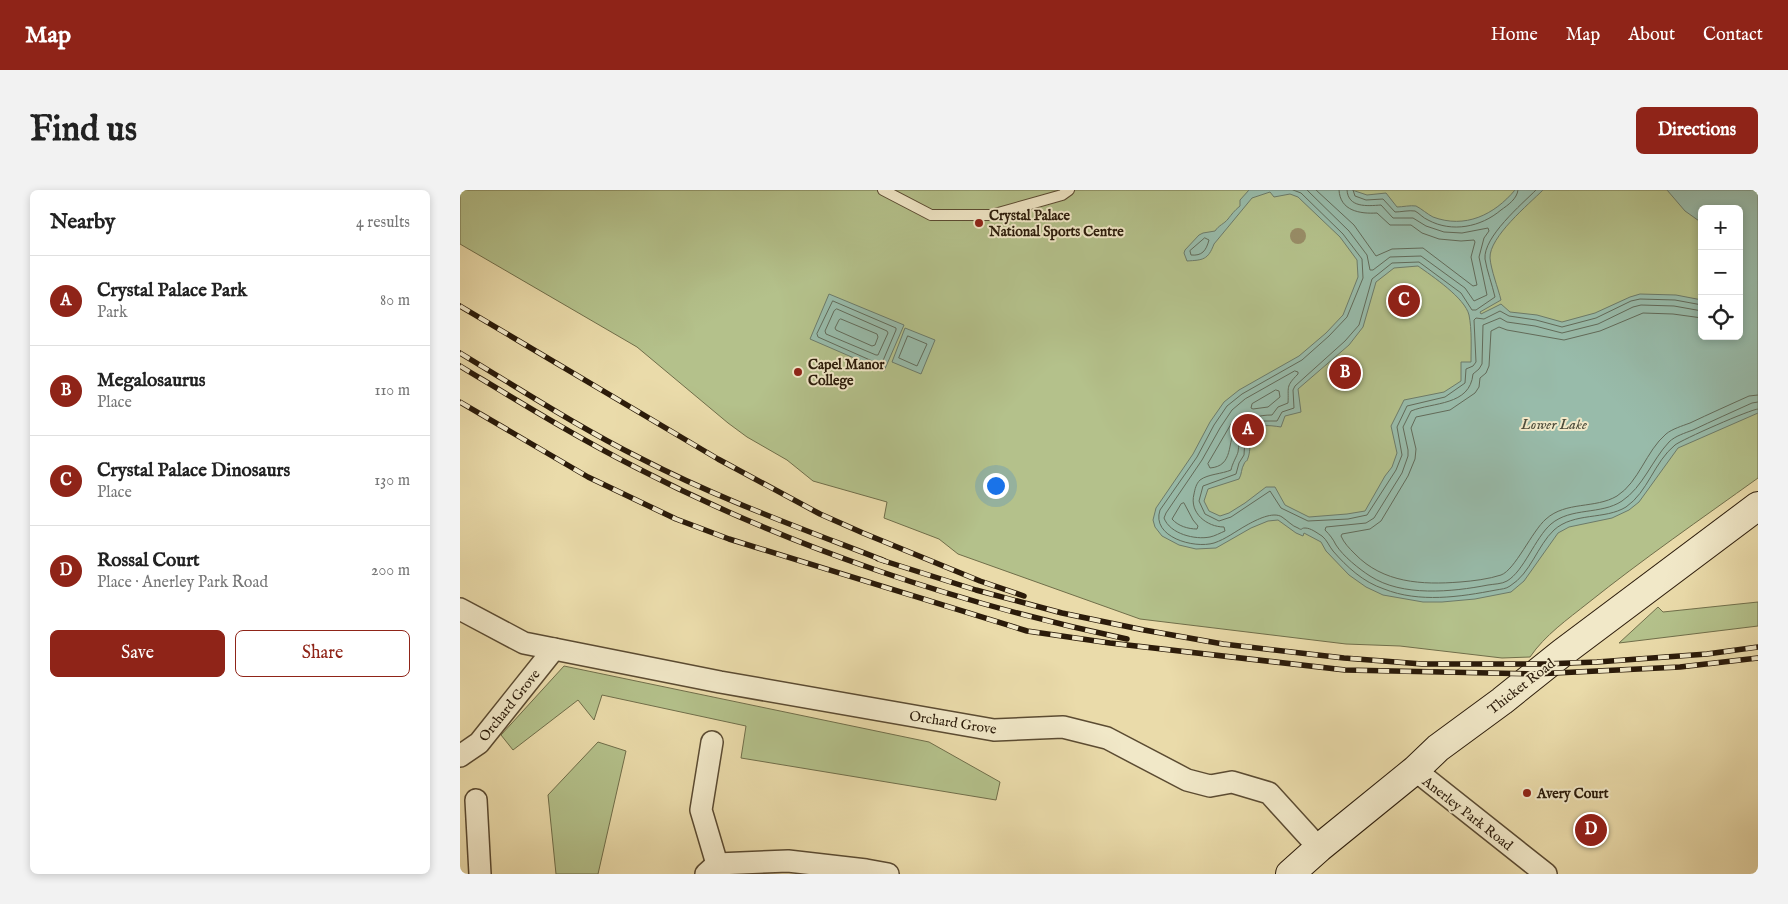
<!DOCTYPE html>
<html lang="en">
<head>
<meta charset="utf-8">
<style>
  body { margin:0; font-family:"IM FELL English",serif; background:#f2f2f2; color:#222 }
  .controls { position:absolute; right:15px; top:15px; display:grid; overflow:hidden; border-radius:8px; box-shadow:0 2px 8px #0003 }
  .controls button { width:45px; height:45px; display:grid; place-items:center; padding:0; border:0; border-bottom:1px solid #e0e0e0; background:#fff; color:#222; font:25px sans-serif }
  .you { position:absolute; left:535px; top:295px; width:18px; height:18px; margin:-12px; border:4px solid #fff; border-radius:50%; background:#1a73e8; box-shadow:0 0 0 8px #1a73e833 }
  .badge { display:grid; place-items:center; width:32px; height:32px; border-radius:50%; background:#8f2418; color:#fff; font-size:16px; font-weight:700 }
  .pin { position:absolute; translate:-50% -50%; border:2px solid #fff; box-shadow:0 1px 5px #0006 }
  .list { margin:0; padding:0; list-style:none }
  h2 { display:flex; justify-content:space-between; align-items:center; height:65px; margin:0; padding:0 20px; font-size:21px }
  h2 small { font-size:16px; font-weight:400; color:#767676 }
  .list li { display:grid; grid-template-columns:32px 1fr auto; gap:15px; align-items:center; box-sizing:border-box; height:90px; padding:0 20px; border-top:1px solid #e0e0e0 }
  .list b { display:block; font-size:19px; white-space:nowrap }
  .list p { margin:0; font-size:16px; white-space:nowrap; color:#767676 }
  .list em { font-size:16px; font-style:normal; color:#767676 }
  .actions { display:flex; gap:10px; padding:15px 20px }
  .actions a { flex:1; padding:11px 0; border:1px solid #8f2418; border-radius:8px; text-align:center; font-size:18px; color:#8f2418 }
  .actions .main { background:#8f2418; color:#fff }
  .icon { flex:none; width:28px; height:28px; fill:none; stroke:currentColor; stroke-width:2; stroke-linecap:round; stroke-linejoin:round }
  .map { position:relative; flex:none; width:1298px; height:684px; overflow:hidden; border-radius:8px }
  header { display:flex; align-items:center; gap:30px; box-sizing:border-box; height:70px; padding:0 25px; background:#8f2418; color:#fff }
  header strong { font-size:24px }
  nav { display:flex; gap:28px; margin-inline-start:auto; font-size:18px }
  .intro { display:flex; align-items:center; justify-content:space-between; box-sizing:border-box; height:120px; padding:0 30px }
  h1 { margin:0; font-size:35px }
  .button { padding:12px 22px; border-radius:8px; background:#8f2418; color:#fff; font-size:18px; font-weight:700 }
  main { display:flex; gap:30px; padding:0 30px }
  aside { flex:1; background:#fff; border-radius:8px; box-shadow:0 2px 8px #0003 }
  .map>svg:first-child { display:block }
  .green { fill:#b4c18b; stroke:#706e4a; fill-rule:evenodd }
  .water { fill:#98bbaa; stroke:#6c7b6a; fill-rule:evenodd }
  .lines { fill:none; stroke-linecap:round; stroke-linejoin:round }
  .shore { stroke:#626b5a; stroke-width:1 }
  .lane-casing { stroke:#5b4b32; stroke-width:12 }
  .street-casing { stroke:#5b4b32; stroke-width:24 }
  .secondary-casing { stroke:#2b1b0a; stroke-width:30 }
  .lane { stroke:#f1e8c8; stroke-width:10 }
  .street { stroke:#f1e8c8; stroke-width:21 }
  .secondary { stroke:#f1e8c8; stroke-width:28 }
  .rail-casing { stroke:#2b1b0a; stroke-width:5.5 }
  .rail { stroke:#f1e8c8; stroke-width:4; stroke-dasharray:11; stroke-linecap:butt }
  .tree { fill:#988d67 }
  .poi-dot { fill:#8f2418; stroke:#f1e8c8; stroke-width:2 }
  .labels { text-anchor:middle; stroke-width:4; stroke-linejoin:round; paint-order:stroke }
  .poi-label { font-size:14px; font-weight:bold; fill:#2b1b0a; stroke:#f1e8c8; text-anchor:start }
  .street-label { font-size:14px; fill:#2b1b0a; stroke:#f1e8c8 }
  .water-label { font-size:15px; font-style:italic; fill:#4c4b3a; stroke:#f1e8c8 }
</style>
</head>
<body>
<header>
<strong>Map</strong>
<nav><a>Home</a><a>Map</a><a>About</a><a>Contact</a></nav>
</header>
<div class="intro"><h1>Find us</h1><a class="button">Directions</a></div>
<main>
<aside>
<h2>Nearby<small>4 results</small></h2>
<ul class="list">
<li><span class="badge">A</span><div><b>Crystal Palace Park</b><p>Park</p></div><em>80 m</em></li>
<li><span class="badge">B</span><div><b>Megalosaurus</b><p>Place</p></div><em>110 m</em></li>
<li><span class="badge">C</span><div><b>Crystal Palace Dinosaurs</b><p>Place</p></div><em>130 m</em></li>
<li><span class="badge">D</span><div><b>Rossal Court</b><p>Place · Anerley Park Road</p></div><em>200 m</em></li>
</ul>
<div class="actions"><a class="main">Save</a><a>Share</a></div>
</aside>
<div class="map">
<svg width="1298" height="684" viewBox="0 0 1298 684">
  <rect width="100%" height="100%" fill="#eadbaa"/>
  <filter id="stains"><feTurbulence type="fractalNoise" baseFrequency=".004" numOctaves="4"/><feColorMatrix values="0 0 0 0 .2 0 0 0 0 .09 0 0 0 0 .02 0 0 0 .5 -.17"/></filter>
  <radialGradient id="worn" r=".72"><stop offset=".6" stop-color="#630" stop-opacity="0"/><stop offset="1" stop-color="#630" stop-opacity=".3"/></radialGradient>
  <g class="green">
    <path d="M0,0h1298v288c-57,41 -115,81 -170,125 -20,16 -43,32 -58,54l-28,1 -102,-12 -54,-2 -206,-25 -182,-65 -19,-15 -55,-21 3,-16 -74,-21 -26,-21 -40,-23 -19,-14 -91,-76 -177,-103zM1242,19h37v127h-37z"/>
    <polygon points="1298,412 1298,436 1159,453 1198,417 1203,422"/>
    <polygon points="104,476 469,552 540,592 536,610 281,568 286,536 142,505 134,530 118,510 53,560 41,545"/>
    <polygon points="138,552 166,561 138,684 96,684 88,605"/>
  </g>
  <g class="water">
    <path d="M789,0h103l15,5 19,-2 11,14c5,0 14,-2 19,-1 6,3 11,8 17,11 32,12 61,-2 82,-27h28c-14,14 -54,47 -53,68 1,12 8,30 11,42l-21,12 1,2 20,-10 9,8 27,3 25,7 33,-9 35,-16 10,-3 36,1 26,5v36h37v-127h-37v14l-17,-12 -18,-21h91v223l-80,35 -39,54 -10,8 -17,8 -43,9 -11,6 -34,48 -13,11 -36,7 -33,3h-19l-40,-7 -17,-8 -17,-12 -23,-24 -5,-9 -17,-9 -1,3 -7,-3 -18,-13 -10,1 -17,7 -35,20 -20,1 -17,-4 -17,-9 -7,-9 -2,-7 3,-12 37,-54 17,-32 14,-20 15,-12 60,-34 27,-23 17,-18 15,-38 -1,-17 -17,-23 -42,-40 -8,-3 -16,3 -4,-5 -18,6 -38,46c-6,16 -11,16 -27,17l-3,-8 1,-3 14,-15 4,-2 12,-2c4,-6 9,-7 13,-12 4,-5 6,-8 12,-13v-6zM958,76c14,10 47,32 51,49 3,15 2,31 2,47h-10v19l-17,11 -40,8 -13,26 6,27 -5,14 -7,9 -20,35 -18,3 -38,3 -24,-12 -10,-18h-9l-21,16 -16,10 -9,3 -11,-5 -5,-10 4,-12 31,-10c3,-5 2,-10 5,-15 3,-6 2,0 4,-6 4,-10 -1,-28 13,-32 6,-1 14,0 20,1l4,-11 16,-4 -3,-23 51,-44 14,-18 13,-45 18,-14z"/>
    <polygon points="369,104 444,135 424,181 350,149"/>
    <polygon points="445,138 475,150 461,184 432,172"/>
  </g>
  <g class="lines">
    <g class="shore">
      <path d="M833,0l8,3 42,41 19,25 1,19 -16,39 -18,19 -27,24 -60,34 -15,12 -13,19 -17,32 -37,53c-9,27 34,39 54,33 12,-4 22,-12 33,-18 9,-5 26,-14 35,-8 6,4 10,9 16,11 5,3 2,0 7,0 6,0 12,5 17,8 5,4 7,10 11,15 14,16 30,31 51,38 35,14 76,8 112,1 5,-1 10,-1 14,-4 21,-13 27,-40 44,-56 20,-18 51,-10 72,-23 22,-15 28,-45 49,-62 6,-5 76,-36 83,-36"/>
      <path d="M847,0l42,41 18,24 3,15h3l17,-13 31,-1 44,32 9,13 13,-6 -8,-38 5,-19 5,-7 -1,-3 -26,5 -18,-1 -18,-6 -13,-8h-20l-12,-13c-14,1 -33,3 -34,-15"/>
      <path d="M856,0l38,35 22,31 16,-7 31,-1 50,38 4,-1 -6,-28 4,-15 -1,-2 -13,1 -22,-2 -17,-6 -11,-8h-21l-13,-12c-17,1 -37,-2 -38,-23"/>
      <path d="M893,0l2,6 11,4 17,-1 12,13c6,0 14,-2 20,-1 4,2 8,7 13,9 24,13 53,7 73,-10 7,-5 16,-11 17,-20"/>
      <path d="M1076,0c-14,14 -53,47 -51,69 2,12 7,25 10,38l-19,13h-4l-11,-17 -42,-31 -27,1 -20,16 -13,46 -14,16 -50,45 -2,4 1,18 -12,4 -5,9h-13l-9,2 -10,15 -1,17 -5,8 -3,11 -33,12 -4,15 6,13 14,7 12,-4 39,-26 11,17 27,13 40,-2 19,-4 29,-45 6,-15 -5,-28 10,-21 38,-9 20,-14 1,-14 7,-3 3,-4 -2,-42 2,-2 8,1 16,-8 9,5 27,4 26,7 34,-9 35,-17 9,-2 35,1 27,5"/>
      <path d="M745,48l4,2c-3,11 -7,16 -18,15l-1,-4z"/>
      <polygon points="373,111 436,138 436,140 422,173 419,174 358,147 357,144"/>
      <polygon points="377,119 427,141 428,143 418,165 416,165 366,144 365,141 374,121"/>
      <path d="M1242,121l-28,-5 -33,-1 -8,2 -35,17 -36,9 -27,-7 -28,-4 -7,-4 -17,7 -1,39 -3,5 -6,5c-3,32 -40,28 -62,37l-8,16 5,23v6l-6,17 -28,45 -8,5 -40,4 -1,3c5,5 8,9 11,15 7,11 23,24 34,31 32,21 82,16 118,9 6,-1 14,-1 19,-4 17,-10 28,-43 44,-57 20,-17 50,-9 71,-23 21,-14 30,-41 47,-59 6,-6 16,-9 24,-12 19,-9 39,-18 59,-27l6,-1"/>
      <path d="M1242,128l-29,-4 -30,-1 -43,18 -36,9 -57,-10 -8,-3 -8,4 -2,35 -3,7 -6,5 -1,9 -4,6 -25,17 -34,7 -5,11 5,21 -1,10 -7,17 -27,45 -11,8 -28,5 -1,2c3,7 8,12 14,18 28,29 67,31 105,28 13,-1 29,-3 41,-7 14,-5 31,-44 45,-56 20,-18 49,-10 71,-23 22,-14 29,-45 49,-62 6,-5 16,-8 24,-11 19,-9 39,-18 59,-27l9,-1"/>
      <polygon points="381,129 417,144 418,147 415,155 412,156 376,140 375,138 379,130"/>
      <polygon points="448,146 467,154 457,176 439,168"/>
      <path d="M835,181l3,1v2c-13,13 -9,13 -10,29l-10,4 -6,8c-27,0 -31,12 -34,37 -1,4 -6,12 -7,18 -9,4 -23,4 -31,10 -4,4 -5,9 -6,14 -5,19 13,33 30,33l1,4c-5,2 -10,5 -15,6 -15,3 -40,-3 -46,-19l2,-5 36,-53 18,-32 12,-18 13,-11z"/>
      <polygon points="816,200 819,201 820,207 808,217 793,219 791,218 792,214"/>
      <path d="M772,233h3l1,2c-9,18 -2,41 -26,43l-2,-4z"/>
      <path d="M724,313l9,17 5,6 -1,3c-9,0 -19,-3 -25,-10l9,-15z"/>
    </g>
    <g class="lane-casing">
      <polyline id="lane" points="423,0 471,25 531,25 602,5 609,0"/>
    </g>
    <g class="street-casing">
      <g id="street">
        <polyline points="0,419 64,453 260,492 534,540 603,537 647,548 727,590 750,596 772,592 809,603 859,658"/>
        <polyline points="252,552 241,620 257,674"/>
        <polyline points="0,566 19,553 94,459"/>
        <polyline points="955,580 1086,684"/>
        <polyline points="16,610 20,684"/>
        <polyline points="246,684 257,674 328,671 406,680 428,684"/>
      </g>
    </g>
    <g class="secondary-casing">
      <polyline id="secondary" points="830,684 859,658 955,580 978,558 1042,511 1102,463 1298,316"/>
    </g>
    <use href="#lane" class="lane"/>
    <use href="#street" class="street"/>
    <use href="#secondary" class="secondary"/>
    <g class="rail-casing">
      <g id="rail">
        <polyline points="0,116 258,269 360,324 403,343 520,391 564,406"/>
        <path d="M0,163c60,36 118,74 180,105 79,41 163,71 245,103"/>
        <path d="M0,176c58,35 116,71 177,102 152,79 322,136 490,171"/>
        <polyline points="0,212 128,287 216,329 269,349 567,441 650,453 885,480 1075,484 1220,477 1298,468"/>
        <polyline points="418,369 516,400 602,423 684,440 763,454 884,468 962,474 1084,474 1137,472 1247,464 1298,457"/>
      </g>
    </g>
    <use href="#rail" class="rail"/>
  </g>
  <circle class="tree" cx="838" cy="46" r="8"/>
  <g class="poi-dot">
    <circle cx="519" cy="33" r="5"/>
    <circle cx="338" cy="182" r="5"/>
    <circle cx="1067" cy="603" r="5"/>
  </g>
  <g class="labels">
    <g class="poi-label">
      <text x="529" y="30">Crystal Palace<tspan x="529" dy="16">National Sports Centre</tspan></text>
      <text x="348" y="179">Capel Manor<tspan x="348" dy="16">College</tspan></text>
      <text x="1077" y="608">Avery Court</text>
    </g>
    <g class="street-label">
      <text transform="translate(1061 496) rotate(-38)" y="5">Thicket Road</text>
      <text transform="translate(49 515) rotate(-51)" y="5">Orchard Grove</text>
      <text transform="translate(493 532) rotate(9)" y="5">Orchard Grove</text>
      <text transform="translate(1008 623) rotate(38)" y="5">Anerley Park Road</text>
    </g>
    <g class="water-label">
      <text x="1094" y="239">Lower Lake</text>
    </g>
  </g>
  <rect width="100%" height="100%" filter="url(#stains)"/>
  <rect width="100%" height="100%" fill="url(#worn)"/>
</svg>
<div class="controls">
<button>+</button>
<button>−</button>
<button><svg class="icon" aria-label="locate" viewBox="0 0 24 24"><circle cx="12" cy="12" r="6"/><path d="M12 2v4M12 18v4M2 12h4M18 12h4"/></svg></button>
</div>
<div class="you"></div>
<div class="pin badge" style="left:788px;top:240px">A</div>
<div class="pin badge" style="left:885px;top:183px">B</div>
<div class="pin badge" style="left:944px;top:111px">C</div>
<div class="pin badge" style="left:1131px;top:640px">D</div>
</div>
</main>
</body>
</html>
